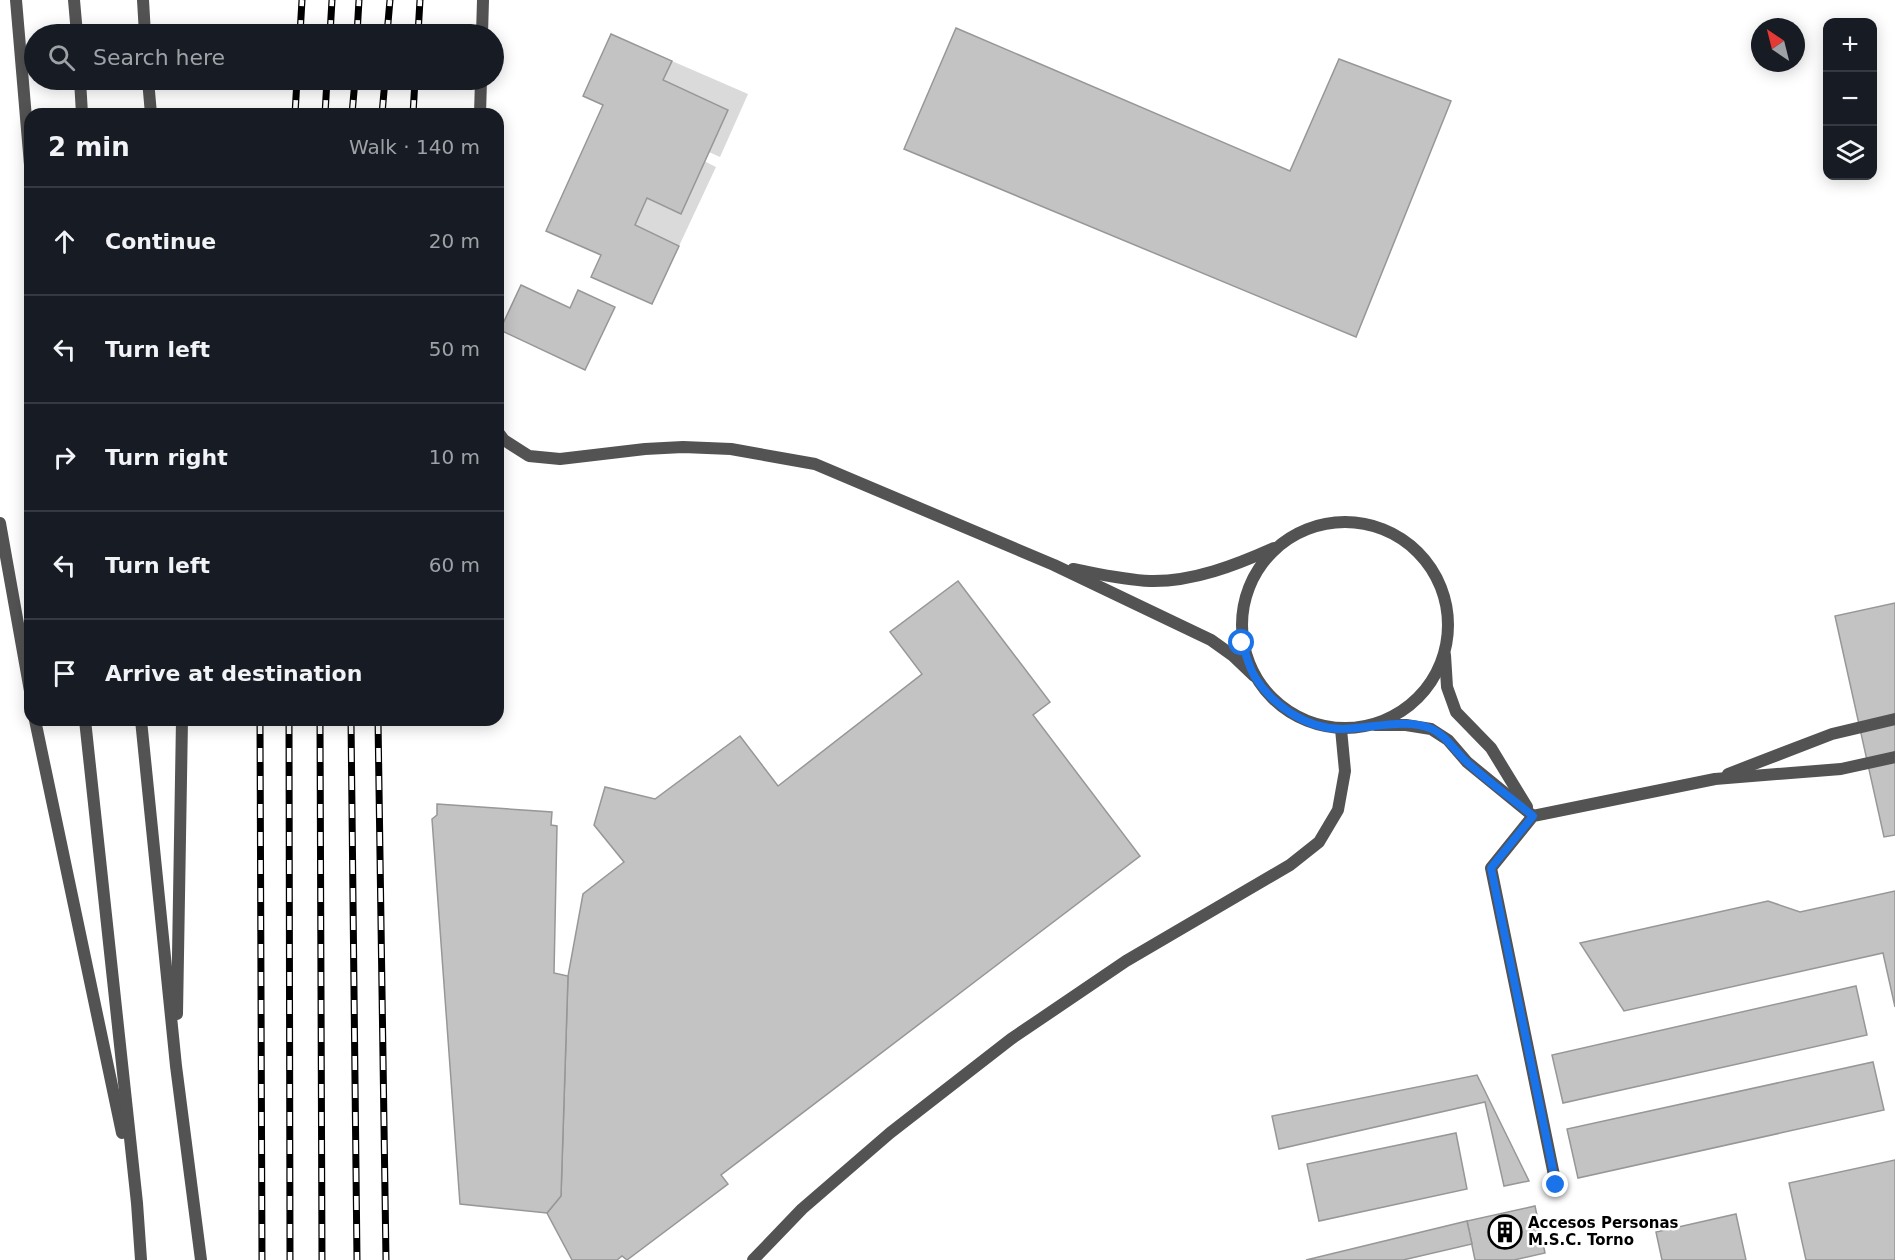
<!DOCTYPE html>
<html lang="en">
<head>
<meta charset="utf-8">
<style>
  body { margin:0; font-family:"DejaVu Sans",sans-serif; background:#242831; color:#f1f3f6 }
  .controls { position:absolute; right:18px; top:18px; display:grid; overflow:hidden; border-radius:12px; box-shadow:0 3px 15px #0003 }
  .controls button { width:54px; height:54px; display:grid; place-items:center; padding:0; border:0; border-bottom:2px solid #363941; background:#171b24; color:#f1f3f6; font:30px sans-serif }
  .compass { position:absolute; left:1751px; top:18px; width:54px; height:54px; border-radius:50%; background:#171b24; box-shadow:0 3px 15px #0003; rotate:325deg }
  .stop { position:absolute; width:18px; height:18px; margin:-14px; border:4px solid #1a73e8; border-radius:50%; background:#fff }
  .stop.end { background:#1a73e8; border-color:#fff; box-shadow:0 2px 6px #0008 }
  .list { margin:0; padding:0; list-style:none }
  h2 { display:flex; justify-content:space-between; align-items:center; height:78px; margin:0; padding:0 24px; font-size:26px }
  h2 small { font-size:20px; font-weight:400; color:#9ea1a6 }
  .list li { display:grid; grid-template-columns:39px 1fr auto; gap:18px; align-items:center; box-sizing:border-box; height:108px; padding:0 24px; border-top:2px solid #363941 }
  .list b { display:block; font-size:22px; white-space:nowrap }
  .list em { font-size:20px; font-style:normal; color:#9ea1a6 }
  .icon { flex:none; width:33px; height:33px; fill:none; stroke:currentColor; stroke-width:2; stroke-linecap:round; stroke-linejoin:round }
  .map { position:relative; flex:none; width:1895px; height:1260px; overflow:hidden }
  .search { position:absolute; background:#171b24; box-shadow:0 3px 15px #0003; left:24px; top:24px; width:480px; height:66px; display:flex; align-items:center; gap:15px; box-sizing:border-box; padding:0 21px; border-radius:33px; color:#9ea1a6; font-size:22px }
  .panel { position:absolute; background:#171b24; box-shadow:0 3px 15px #0003; left:24px; top:108px; width:480px; height:618px; border-radius:18px }
  .map>svg:first-child { display:block }
  .green { fill:#dadada }
  .building { fill:#c3c3c3; stroke:#979797; stroke-width:1.5 }
  .lines { fill:none; stroke-linecap:round; stroke-linejoin:round }
  .lane { stroke:#535353; stroke-width:12 }
  .street { stroke:#535353; stroke-width:12 }
  .rail-casing { stroke:#000; stroke-width:7 }
  .rail { stroke:#fff; stroke-width:4.5; stroke-dasharray:14; stroke-linecap:butt }
  .route { stroke:#1a73e8; stroke-width:8 }
  .labels { text-anchor:middle; stroke-width:5; stroke-linejoin:round; paint-order:stroke }
  .poi-label { font-size:15px; font-weight:bold; fill:#000; stroke:#fff; text-anchor:start }
</style>
</head>
<body>
<div class="map">
<svg width="1895" height="1260" viewBox="0 0 1895 1260">
  <rect width="100%" height="100%" fill="#fff"/>
  <g class="green">
    <polygon points="672,61 748,94 720,157 709,152 663,80"/>
    <polygon points="704,161 716,167 679,246 635,225 647,198 681,214"/>
  </g>
  <g class="building">
    <polygon points="956,28 1290,171 1339,59 1451,101 1356,337 904,149"/>
    <polygon points="611,34 672,61 663,80 728,110 681,214 647,198 635,225 679,246 652,304 591,277 601,255 546,231 603,105 583,96"/>
    <polygon points="521,285 570,308 578,290 615,307 585,370 500,330"/>
    <polygon points="958,581 1050,702 1033,715 1140,856 721,1175 728,1184 627,1260 622,1256 617,1260 572,1260 547,1213 561,1196 568,976 583,894 624,862 594,825 605,787 655,799 740,736 778,786 922,674 890,632"/>
    <polygon points="1895,603 1895,835 1884,837 1835,616"/>
    <polygon points="437,804 552,812 551,825 557,826 554,973 568,976 561,1196 547,1213 460,1204 432,819 437,815"/>
    <polygon points="1895,891 1895,1007 1883,953 1624,1011 1580,943 1768,901 1800,912"/>
    <polygon points="1856,986 1867,1035 1563,1103 1552,1055"/>
    <polygon points="1873,1062 1884,1110 1578,1178 1567,1129"/>
    <polygon points="1477,1075 1529,1181 1504,1186 1485,1102 1279,1149 1272,1116"/>
    <polygon points="1456,1133 1467,1189 1319,1221 1307,1164"/>
    <polygon points="1895,1160 1895,1260 1806,1260 1789,1183"/>
    <polygon points="1535,1206 1545,1253 1514,1260 1475,1260 1467,1221"/>
    <polygon points="1736,1214 1746,1260 1662,1260 1656,1232"/>
    <polygon points="1467,1221 1472,1244 1403,1260 1306,1260"/>
  </g>
  <g class="lines">
    <g class="lane">
      <polyline points="1445,655 1447,687 1456,712 1491,748 1527,807"/>
      <polyline points="1375,725 1406,725 1431,729 1448,740 1467,762 1533,816"/>
      <polyline points="1728,774 1832,734 1895,719"/>
      <polyline points="1556,1185 1491,868 1533,816 1715,779 1841,769 1895,757"/>
    </g>
    <g class="street">
      <polyline points="16,0 30,165"/>
      <polyline points="74,0 77,34"/>
      <polyline points="143,0 145,34"/>
      <polyline points="482,34 483,0"/>
      <polyline points="80,80 82,114"/>
      <polyline points="148,80 151,114"/>
      <polyline points="480,114 481,80"/>
      <polyline points="498,432 504,440 529,456 560,459 645,449 683,447 731,449 815,464 1054,565 1211,640 1232,655 1254,676"/>
      <circle cx="1345" cy="625" r="103"/>
      <polyline points="0,523 30,691"/>
      <path d="M1073,569c26,5 51,11 77,12 43,1 86,-16 124,-33"/>
      <polyline points="35,720 122,1133"/>
      <polyline points="85,720 137,1203 141,1260"/>
      <polyline points="141,720 176,1066 201,1260"/>
      <polyline points="177,1014 182,720"/>
      <polyline points="753,1260 802,1209 890,1133 1011,1039 1126,961 1290,865 1319,842 1338,810 1345,771 1341,729"/>
    </g>
    <g class="rail-casing">
      <g id="rail">
        <polyline points="300,34 302,0"/>
        <polyline points="330,34 332,0"/>
        <polyline points="357,34 359,0"/>
        <polyline points="387,34 390,0"/>
        <polyline points="418,34 420,0"/>
        <polyline points="295,114 297,80"/>
        <polyline points="325,114 327,80"/>
        <polyline points="352,114 355,80"/>
        <polyline points="382,114 385,80"/>
        <polyline points="413,114 415,80"/>
        <polyline points="260,720 262,1260"/>
        <polyline points="289,720 290,1260"/>
        <polyline points="320,720 322,1260"/>
        <polyline points="351,720 357,1260"/>
        <polyline points="378,720 386,1260"/>
      </g>
    </g>
    <use href="#rail" class="rail"/>
  </g>
  <g class="lines">
    <path class="route" d="M1242,643c4,11 7,25 13,34 18,29 52,52 87,52 26,0 65,-12 90,0 16,8 24,24 37,35 20,18 42,34 64,52l-42,52 65,317"/>
  </g>
  <defs>
    <g id="building-ring" transform="scale(1.725)"><circle r="9.5" fill="#fff" stroke="#000" stroke-width="1.5"/><path d="M-4-6H4V6H1V3H-1V6H-4ZM-2.5-4.3h1.7v1.8h-1.7ZM.8-4.3h1.7v1.8H.8ZM-2.5-1h1.7V.8h-1.7ZM.8-1h1.7V.8H.8Z" fill="#000"/></g>
  </defs>
  <g fill-rule="evenodd">
    <use href="#building-ring" x="1505" y="1232"/>
  </g>
  <g class="labels">
    <g class="poi-label">
      <text x="1528" y="1228">Accesos Personas<tspan x="1528" dy="17">M.S.C. Torno</tspan></text>
    </g>
  </g>
</svg>
<div class="controls">
<button>+</button>
<button>−</button>
<button><svg class="icon" aria-label="layers" viewBox="0 0 24 24"><path d="M12 4l9 5-9 5-9-5zM3 14l9 5 9-5"/></svg></button>
</div>
<svg class="compass" viewBox="-18 -18 36 36"><path d="M0-13l5 13h-10z" fill="#e53935"/><path d="M0 13l5-13h-10z" fill="#9ea1a6"/></svg>
<div class="stop" style="left:1242px;top:643px"></div>
<div class="stop end" style="left:1556px;top:1185px"></div>
<div class="search"><svg class="icon" aria-label="search" viewBox="0 0 24 24"><circle cx="10" cy="10" r="6"/><path d="M15 15l6 6"/></svg>Search here</div>
<section class="panel">
<h2>2 min<small>Walk · 140 m</small></h2>
<ul class="list">
<li><svg class="icon" aria-label="ahead" viewBox="0 0 24 24"><path d="M12 20V5M6 11l6-6 6 6"/></svg><div><b>Continue</b></div><em>20 m</em></li>
<li><svg class="icon" aria-label="left" viewBox="0 0 24 24"><path d="M17 20v-9H6M10 6l-5 5 5 5"/></svg><div><b>Turn left</b></div><em>50 m</em></li>
<li><svg class="icon" aria-label="right" viewBox="0 0 24 24"><path d="M7 20v-9h11M14 6l5 5-5 5"/></svg><div><b>Turn right</b></div><em>10 m</em></li>
<li><svg class="icon" aria-label="left" viewBox="0 0 24 24"><path d="M17 20v-9H6M10 6l-5 5 5 5"/></svg><div><b>Turn left</b></div><em>60 m</em></li>
<li><svg class="icon" aria-label="arrive" viewBox="0 0 24 24"><path d="M6 21V4h12l-3 4 3 4H6"/></svg><div><b>Arrive at destination</b></div></li>
</ul>
</section>
</div>
</body>
</html>
